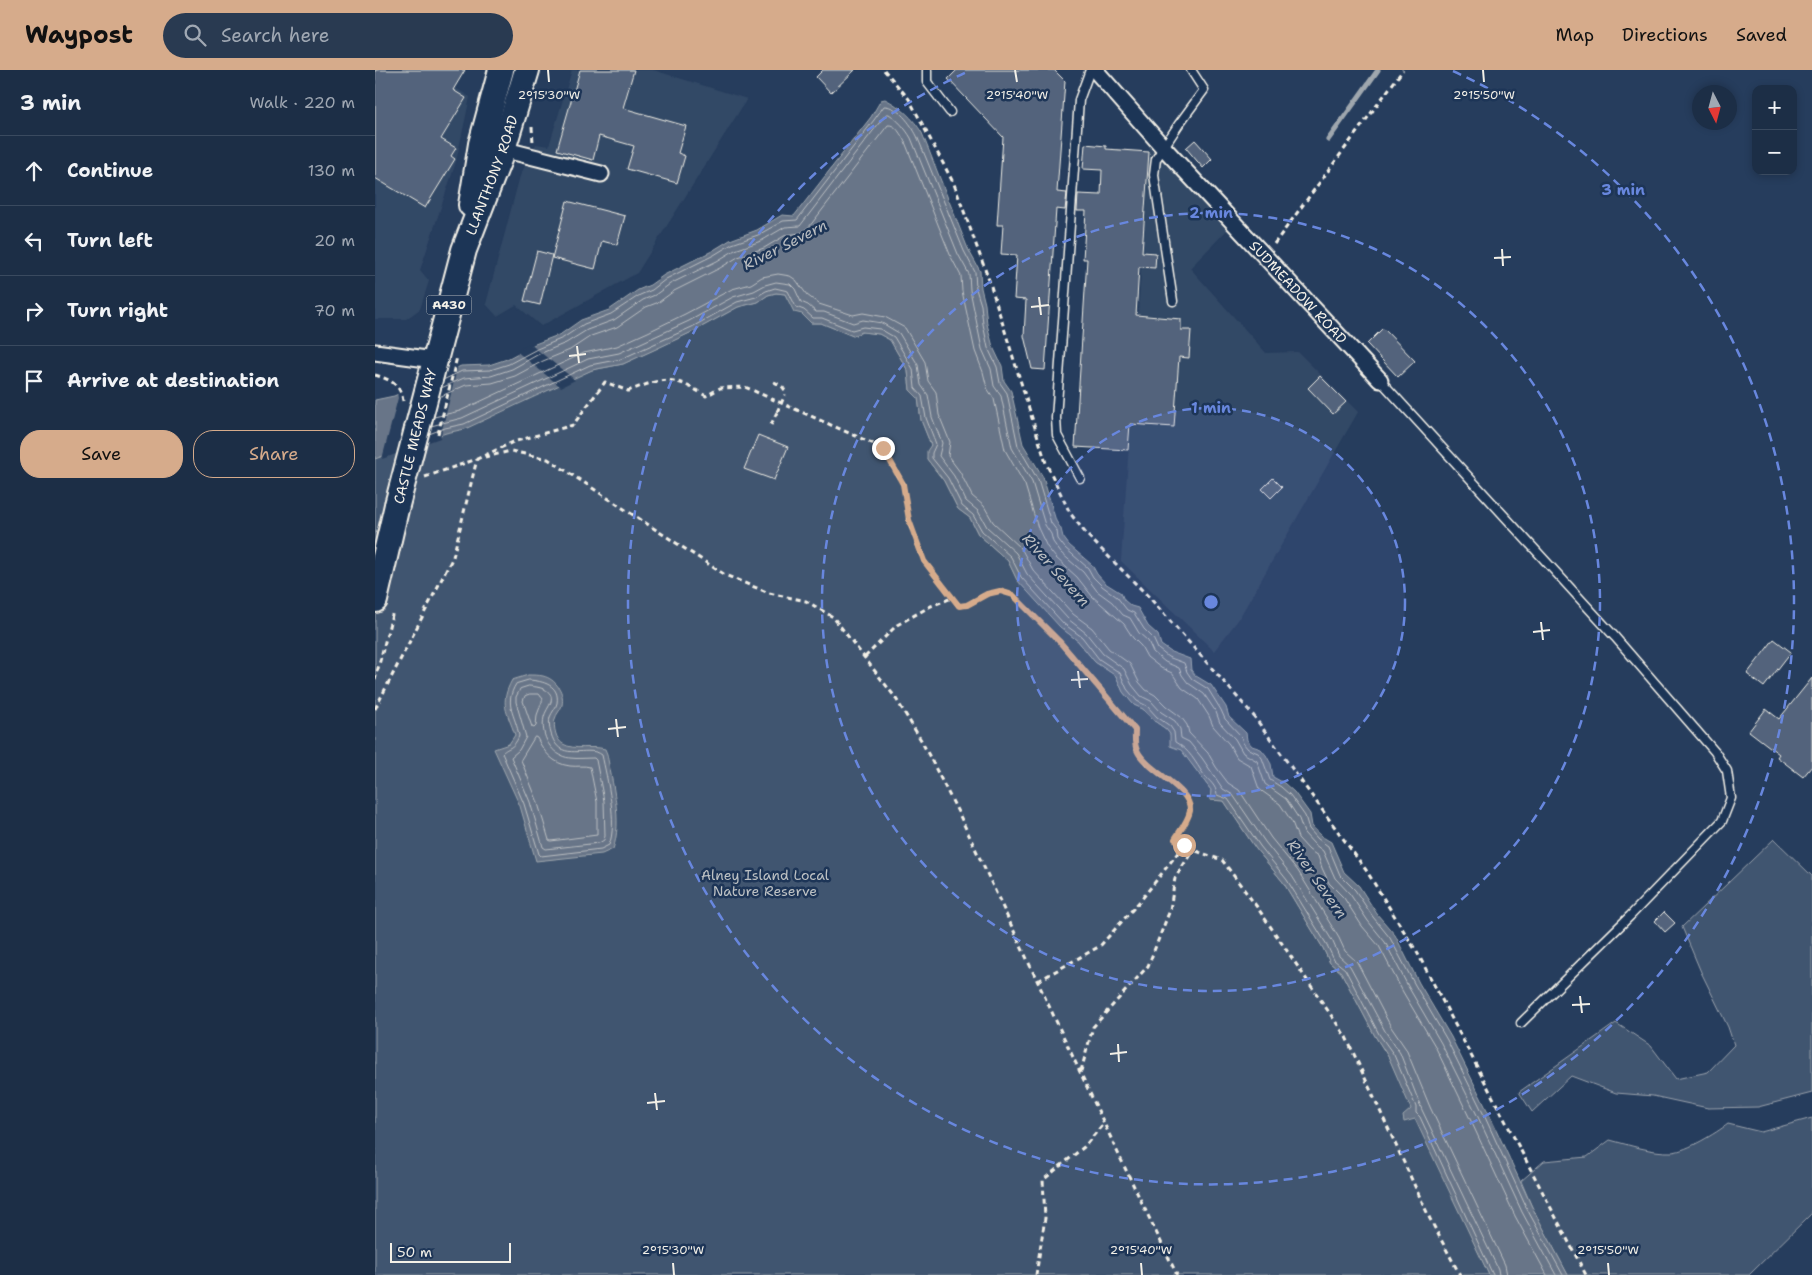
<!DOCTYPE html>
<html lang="en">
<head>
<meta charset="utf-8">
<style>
  body { margin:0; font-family:"Shantell Sans",sans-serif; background:#293a51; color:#f1f3f6 }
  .controls { position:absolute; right:15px; top:15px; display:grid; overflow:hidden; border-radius:10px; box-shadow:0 2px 8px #0003 }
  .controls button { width:45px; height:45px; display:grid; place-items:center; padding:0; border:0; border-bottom:1px solid #3a4a5f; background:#1c2e46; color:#f1f3f6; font:25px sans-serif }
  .compass { position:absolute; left:1317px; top:15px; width:45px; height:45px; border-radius:50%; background:#1c2e46; box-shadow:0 2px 8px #0003; rotate:174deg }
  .scale { position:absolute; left:15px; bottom:12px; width:121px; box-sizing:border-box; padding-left:5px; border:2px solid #f4f1e8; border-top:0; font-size:14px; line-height:18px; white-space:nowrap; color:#f4f1e8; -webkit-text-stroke:4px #1d3557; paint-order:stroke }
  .stop { position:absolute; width:15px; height:15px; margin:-11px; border:4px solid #d6ab8b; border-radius:50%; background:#fff }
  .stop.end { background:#d6ab8b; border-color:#fff; box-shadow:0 1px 5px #0008 }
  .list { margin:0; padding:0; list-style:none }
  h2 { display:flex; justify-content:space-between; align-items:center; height:65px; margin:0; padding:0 20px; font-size:21px }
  h2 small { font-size:16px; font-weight:400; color:#a0a8b3 }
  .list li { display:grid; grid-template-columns:32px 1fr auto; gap:15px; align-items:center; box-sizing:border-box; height:70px; padding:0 20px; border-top:1px solid #3a4a5f }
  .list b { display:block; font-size:19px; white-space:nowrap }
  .list em { font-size:16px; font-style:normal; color:#a0a8b3 }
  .actions { display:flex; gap:10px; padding:15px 20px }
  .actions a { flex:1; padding:11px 0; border:1px solid #d6ab8b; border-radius:20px; text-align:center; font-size:18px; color:#d6ab8b }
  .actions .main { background:#d6ab8b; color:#111 }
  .icon { flex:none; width:28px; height:28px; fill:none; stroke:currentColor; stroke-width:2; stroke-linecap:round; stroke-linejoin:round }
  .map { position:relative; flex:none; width:1437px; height:1205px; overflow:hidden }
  header { display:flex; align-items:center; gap:30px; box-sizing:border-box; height:70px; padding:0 25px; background:#d6ab8b; color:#111 }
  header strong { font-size:24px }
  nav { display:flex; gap:28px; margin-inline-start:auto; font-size:18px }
  .search { width:350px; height:45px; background:#293a51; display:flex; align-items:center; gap:12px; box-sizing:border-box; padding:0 18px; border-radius:28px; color:#a0a8b3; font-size:19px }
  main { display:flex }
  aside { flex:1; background:#1c2e46 }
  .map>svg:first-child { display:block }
  .built { fill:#334966 }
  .green { fill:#40546f; stroke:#9aa2ac }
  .water { fill:#677588; stroke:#9fa7ae }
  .pier { fill:#263d5d }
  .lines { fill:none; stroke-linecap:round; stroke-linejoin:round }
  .shore { stroke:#bcbfc2; stroke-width:1 }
  .stream { stroke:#9fa7ae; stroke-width:5 }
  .building { fill:#52647b; stroke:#f4f1e8 }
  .lane-casing { stroke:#f4f1e8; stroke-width:11 }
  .street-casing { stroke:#f4f1e8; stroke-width:19 }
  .primary-casing { stroke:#f4f1e8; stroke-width:28 }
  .path { stroke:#f4f1e8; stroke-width:3; stroke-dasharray:5 4; stroke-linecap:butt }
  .lane { stroke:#1d3557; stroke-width:8 }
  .street { stroke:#1d3557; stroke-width:15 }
  .primary { stroke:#1d3557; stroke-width:24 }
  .primary-bridge-casing { stroke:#f4f1e8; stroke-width:28; stroke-linecap:butt }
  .path-bridge { stroke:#f4f1e8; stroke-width:3; stroke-dasharray:5 4; stroke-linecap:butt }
  .primary-bridge { stroke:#1d3557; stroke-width:24 }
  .route { stroke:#d6ab8b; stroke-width:6 }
  .ticks { fill:none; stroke:#f4f1e8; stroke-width:2 }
  .ring { fill:none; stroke:#6887de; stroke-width:2.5; stroke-dasharray:9 6 }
  .labels { text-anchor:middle; stroke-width:5; stroke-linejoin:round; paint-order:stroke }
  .shield { fill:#1d3557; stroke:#b4b9bc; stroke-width:1 }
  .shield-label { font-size:12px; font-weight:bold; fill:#f4f1e8 }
  .street-label { font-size:14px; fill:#f4f1e8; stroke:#1d3557 }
  .park-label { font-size:14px; fill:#bec2c4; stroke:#1d3557 }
  .water-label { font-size:15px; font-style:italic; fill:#bcbfc2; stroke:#1d3557 }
  .ticks-label { font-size:12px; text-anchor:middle; fill:#f4f1e8; stroke:#1d3557; stroke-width:5; stroke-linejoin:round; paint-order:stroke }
  .centre { fill:#6887de; stroke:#1d3557; stroke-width:2.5 }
  .ring-label { font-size:15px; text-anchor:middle; font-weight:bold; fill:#6887de; stroke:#1d3557; stroke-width:5; stroke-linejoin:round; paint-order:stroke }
</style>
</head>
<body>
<header>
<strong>Waypost</strong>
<div class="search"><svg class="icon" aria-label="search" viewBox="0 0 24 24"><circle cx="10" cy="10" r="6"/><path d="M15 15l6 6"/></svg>Search here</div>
<nav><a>Map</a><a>Directions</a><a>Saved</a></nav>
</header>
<main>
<aside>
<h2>3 min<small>Walk · 220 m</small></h2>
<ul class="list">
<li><svg class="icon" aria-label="ahead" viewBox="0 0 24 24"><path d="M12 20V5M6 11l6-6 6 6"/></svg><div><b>Continue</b></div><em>130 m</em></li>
<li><svg class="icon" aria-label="left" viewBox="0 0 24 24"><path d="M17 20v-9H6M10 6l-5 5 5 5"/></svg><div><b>Turn left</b></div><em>20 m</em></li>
<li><svg class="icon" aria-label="right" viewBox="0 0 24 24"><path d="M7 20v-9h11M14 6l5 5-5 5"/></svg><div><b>Turn right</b></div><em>70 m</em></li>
<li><svg class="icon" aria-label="arrive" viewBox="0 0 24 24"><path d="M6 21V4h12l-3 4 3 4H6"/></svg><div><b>Arrive at destination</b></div></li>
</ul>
<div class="actions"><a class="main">Save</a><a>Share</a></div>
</aside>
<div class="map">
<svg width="1437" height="1205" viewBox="0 0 1437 1205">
  <rect width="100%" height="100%" fill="#263d5d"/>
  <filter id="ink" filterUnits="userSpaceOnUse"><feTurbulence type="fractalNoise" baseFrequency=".02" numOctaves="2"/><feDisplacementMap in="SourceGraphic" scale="10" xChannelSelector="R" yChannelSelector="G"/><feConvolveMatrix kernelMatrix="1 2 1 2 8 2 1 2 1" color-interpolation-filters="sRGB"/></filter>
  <g filter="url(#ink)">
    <g class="built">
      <polygon points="0,0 51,0 95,27 81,92 45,200 54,211 45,239 31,249 0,249"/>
      <polygon points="197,0 278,0 372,29 262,203 166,256 141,235 122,246 111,234 145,106 161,74 174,76"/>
      <polygon points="775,70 856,156 815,198 891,283 923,282 983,342 863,550 839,581 746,491"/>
    </g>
    <g class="green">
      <polygon points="401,223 410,224 413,230 436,253 446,253 478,266 487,262 504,264 515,270 533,301 535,320 543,328 546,350 556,375 552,389 569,411 583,439 595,448 603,464 633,491 642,510 689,560 703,571 720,592 741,606 748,622 759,635 768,639 778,650 791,659 836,720 835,730 849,731 881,779 908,812 948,878 955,893 966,902 1000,966 1014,988 1114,1205 0,1205 0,387 217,300 248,294 319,261 363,237 383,232 393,225"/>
      <polygon points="1399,769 1437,806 1437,1023 1383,1037 1333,1038 1278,1026 1241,1023 1196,1006 1157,1042 1144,1022 1241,953 1276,976 1301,1009 1333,1002 1359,975 1353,957 1326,902 1307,857"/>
      <path d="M1437,1048v95l-63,62h-181l-36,-68 -11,-26 23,-20 43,-4 23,-17c19,5 43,13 62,12 15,-1 44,-19 56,-28l33,8z"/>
    </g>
    <g class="water">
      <path d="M510,29c16,8 28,19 37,34l46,116 12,22 1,17 4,16 2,20 6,23 9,19 2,15 7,10 12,53 20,33 13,44 5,8 2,8 6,8 23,20 5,9 8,9 16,10 3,7 7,6 7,2 10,18 10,9 3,10 10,7 19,7 1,11 5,6 15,9 15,22 3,10 17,16 1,7 5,6 9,3 5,6 5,9 2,13 11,6 10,9 16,22 2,12 9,10 10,6 13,30 15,14 18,28 18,21 24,48 32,54 37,75 44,95 36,68h-79l-74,-156 -11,3 -1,-6 8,-7 -22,-51 -14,-22 -34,-64 -11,-9 -7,-15 -40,-66 -27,-33 -32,-48 -14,-1 1,-10 -30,-40 -11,-4v-12l-4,-5 -13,-9 -10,-11 -9,-4 -11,-13 -7,-16 -21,-14 -17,-21 -18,-14 -43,-47 -9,-19 -30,-27 -8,-16 -12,-9 -14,-28 -17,-22v-8l4,-6 -10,-25 -3,-22 -8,-8 -2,-19 -18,-31 -11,-6 -17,-2 -9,4 -32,-13h-10l-9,-9 -8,-2 -9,-18 -9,-1 -8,2 -10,7 -20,5 -44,24 -38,18 -33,15 -31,6 -127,59 -19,4 -71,26v-59l19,-4 67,-30 28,-1 18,-6 28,-15 26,-10 20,-14 28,-10 29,-20 12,-5 14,-10 48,-24 18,-11 27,-10 25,-15 12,1 77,-99 10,-17z"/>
      <path d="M153,605c5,0 11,0 15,1 13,3 22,17 19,29 -1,5 -6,9 -7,14 -2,8 1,21 8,25 12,7 28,1 42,5l2,5c5,28 16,67 6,95l-11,5 -66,7 -16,-55 -26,-57 15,-5 6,-9c-8,-24 -16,-31 -3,-55z"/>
    </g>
    <g class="pier">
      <polygon points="155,274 200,310 186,317 141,281"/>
      <polygon points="83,295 65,368 7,389 23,328 22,322"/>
    </g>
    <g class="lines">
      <g class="shore">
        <path d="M68,310l19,-9 28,-1 19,-6 28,-15 26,-11 21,-14 27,-10 29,-19 12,-5 14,-11 48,-24 18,-11 26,-9 25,-14 14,-1 77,-100 10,-14c14,0 27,18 33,30l47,115 11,21 1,17 5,16 2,19 5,24 9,19 3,16 7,10 11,53 20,34 13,43 6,8 1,8 7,9 23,20 5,9 9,9 15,11 10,13 7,3 10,16 9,9 5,11 10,8 16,6 3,9 5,7 16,10 13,21 4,9 16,17 2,7 5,6 10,4 4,5 8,22 11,7 9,8 15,21 4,13 9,10 10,7 12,29 15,15 18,27 17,21 25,47 32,55 37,75 43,94 36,66"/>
        <path d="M66,318l23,-10 27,-2 21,-7 27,-15 27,-11 21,-13 27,-10 29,-20 12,-5 15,-11 47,-23 18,-11 26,-9 24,-14 15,-1 86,-112h3c10,7 16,14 22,24l47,116 11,20 1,16 12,59 9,20 3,17 7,10 11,52 20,34 13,43 6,9 2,8 8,11 22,19 14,19 15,11 11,13 7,3 9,15 9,8 5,11 12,10 14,6 3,7 6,8 16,11 12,18 4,11 15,16 8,14 14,8 8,23 21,15 13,20 5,14 10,11 9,7 12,27 15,16 18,27 17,21 24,46 32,55 37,74 44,95 34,63"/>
        <path d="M64,327l27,-12 26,-2 23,-7 28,-15 27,-11 21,-14 26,-9 29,-20 13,-5 15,-11 46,-23 18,-11 26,-9 22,-13 15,-2 8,-6 79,-102c8,-1 13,10 17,17l46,115 10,19 1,15 13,60 8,21 4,16 7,11 11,51 20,35 13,43 9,19 9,11 21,19 15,19 32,28 9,14 8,8 6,11 14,11 11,5 10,15 16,11 11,17 4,10 16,18 8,14 14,8 8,23 21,15 12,18 6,16 11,12 9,6 4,12 7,15 15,15 18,28 17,20 24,46 32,54 36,75 44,95 32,59"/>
        <polyline points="59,347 85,341 209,283 242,276 273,262 310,244 357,219 376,214 387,207 403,204 415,206 421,210 432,225 444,234 478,245 488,243 510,247 530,258 550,292 553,311 561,322 564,345 575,372 573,386 585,402 597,426 609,436 618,452 646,478 658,500 698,544 717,558 734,579 755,594 764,612 771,620 780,625 791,636 806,647 812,655 814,663 833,683 841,697 853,713 864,720 896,768 923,801 964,868 970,881 982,892 1016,957 1031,979 1055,1037 1130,1195 1132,1205"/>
        <polyline points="56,356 87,348 213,289 244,283 314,251 358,227 379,221 390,215 401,212 415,214 420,219 426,232 433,235 441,242 449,242 478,253 488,250 507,253 524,263 543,295 546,315 553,325 557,347 567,373 564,386 579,406 591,431 603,441 612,457 641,483 652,504 693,549 711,563 728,584 749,599 757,615 766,626 776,631 786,642 800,651 805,659 806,668 814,672 827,688 848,719 858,725 890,772 917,806 958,872 964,886 975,896 1010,961 1025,983 1047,1040 1123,1199 1124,1205"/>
        <path d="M54,364l16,-6 19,-4 126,-59 31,-6 33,-15 38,-17 45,-25 19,-5 10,-6 9,-3 13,3 8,16 8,3 9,8h9l30,12 11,-3 17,2 14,8 19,32 2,19 7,8 4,22 10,26 -4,9v5l16,20 14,28 11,9 9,16 29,26 10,20 43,47 18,13 17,22 21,14 7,16 10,12 10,5 10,11 13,9 4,6 1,10c15,8 20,20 29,33 6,7 12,10 13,20l11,4 32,47 27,34 40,65 7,15 11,9 34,65 15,21 22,52v6l4,4 73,158"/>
        <path d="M154,610c14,1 31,5 28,23 -1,5 -5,9 -7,14 -2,9 1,19 5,26 11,17 35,2 47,12 5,23 16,69 7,90l-8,4 -60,7 -2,-2 -15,-50 -22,-51c7,-7 11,-3 17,-17 -3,-21 -16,-31 -3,-52z"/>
        <path d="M154,616c10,1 25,3 22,16 -2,5 -6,10 -7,15 -4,18 7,39 26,41 8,1 16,0 24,0l2,2 8,41 1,35 -1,4 -5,3 -53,6 -3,-2 -13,-45 -19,-45 8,-7 7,-13 -10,-35v-5l4,-8z"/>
        <polygon points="155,624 164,624 168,629 162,645 161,656 159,658 157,657 148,631 150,626"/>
        <path d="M160,667l2,1c7,14 16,26 33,28 7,1 14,-1 20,1l7,35v33l-46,6 -2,-1 -12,-40 -16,-40z"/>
      </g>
      <polyline class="stream" points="953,70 1003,0"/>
    </g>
    <g class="building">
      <polygon points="0,0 90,0 78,20 91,28 66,69 81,78 76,86 80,89 50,138 0,108"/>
      <polygon points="205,0 259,0 248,38 311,56 303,83 310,86 302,113 252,99 259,76 224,66 218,90 182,80"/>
      <polygon points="448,0 480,0 456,23 441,7"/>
      <polygon points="582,0 679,0 690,11 682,122 692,123 690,140 681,139 670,300 657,299 649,266 651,230 639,229 642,185 626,184 628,155 622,155 628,67 573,9"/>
      <polygon points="820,70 837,89 828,98 811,78"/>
      <polygon points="710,74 731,76 731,79 774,82 767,182 781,183 780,198 764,197 761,245 806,249 806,260 816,260 814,288 804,287 799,357 755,354 753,380 700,377 712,189 708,189 711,141 702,141 703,124 726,125 727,100 708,99"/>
      <polygon points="192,131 250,146 242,175 227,171 220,199 177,188"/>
      <polygon points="162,181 177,185 165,235 149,231"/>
      <polygon points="1008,258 1040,291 1023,307 992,274"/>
      <polygon points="945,306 971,332 958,344 933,318"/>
      <polygon points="383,365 413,377 399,410 369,399"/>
      <polygon points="898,408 907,417 896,428 887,419"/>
      <polygon points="1399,569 1416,582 1389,617 1372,604"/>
      <polygon points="1437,608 1437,696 1428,707 1402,687 1404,684 1374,661 1391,639 1404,649"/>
      <polygon points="1289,842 1300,853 1290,862 1280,851"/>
    </g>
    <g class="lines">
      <g class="lane-casing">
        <g id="lane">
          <polyline points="552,0 552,12 575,42"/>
          <polyline points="798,231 779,105 781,89 804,54 829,20 816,0"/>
          <polyline points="1005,310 1240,567 1340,682 1352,701 1356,728 1347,751 1255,846 1146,953"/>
          <polyline points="705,408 682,365 681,348 704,30 715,0"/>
        </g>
      </g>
      <g class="street-casing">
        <g id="street">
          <path id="s1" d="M720,0l68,77 217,233"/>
          <polyline points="119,77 226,104"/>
          <polyline points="0,282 59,290"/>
        </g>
      </g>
      <g class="primary-casing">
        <g id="primary">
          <polyline points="96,135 106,74 126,0"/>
          <path id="s2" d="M42,359l47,-179 39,-101 24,-79"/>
          <polyline points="0,530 22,435"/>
        </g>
      </g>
      <g class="path">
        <polyline points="509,0 534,29 579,114 615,213 671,393 695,443 712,465 773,526 878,645 991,800 1043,884 1211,1205"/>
        <polyline points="157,57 158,73"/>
        <polyline points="899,174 1028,0"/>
        <path d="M0,305c15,4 26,10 28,26"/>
        <path d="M399,312c6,3 12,5 11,13"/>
        <polyline points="396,355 402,342"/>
        <polyline points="110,387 136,381 173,389 350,505 394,523 431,531 458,547 520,627 546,670 585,746 750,1098 802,1205"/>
        <path d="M50,407l52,-18 36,-17 60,-17 32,-43 23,9c38,-14 43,-16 78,5l14,-8 25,-1 138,61 20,36 6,37 15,40 35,45 8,-1 19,-11 14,-3 13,4 46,46 76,89c0,6 -1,15 2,20 9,21 55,38 53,61 -2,10 -10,20 -15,28l18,11 29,10 35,47 89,130 84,182 30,56"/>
        <polyline points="490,587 522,555 556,536 577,528"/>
        <polyline points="0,610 18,541"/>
        <polyline points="0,639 78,487 102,389"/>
        <polyline points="663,911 725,876 766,830 809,775"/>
        <polyline points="706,1001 718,957 773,896 795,840 800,808 818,780"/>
        <polyline points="661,1205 670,1148 668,1110 709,1077 729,1053"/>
      </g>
      <use href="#lane" class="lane"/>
      <use href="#street" class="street"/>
      <use href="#primary" class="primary"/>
      <g class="primary-bridge-casing">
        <polyline id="primary-bridge" points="22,435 42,359"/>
      </g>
      <g class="path-bridge">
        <polyline points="402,342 410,325"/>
        <polyline points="63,364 82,287"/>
      </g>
      <use href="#primary-bridge" class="primary-bridge"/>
    </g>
  </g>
  <g class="lines" filter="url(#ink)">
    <path class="route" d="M508,378l20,36 6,36 15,41 35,45 8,-1 20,-11 13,-3 13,4 46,46 76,89c0,6 -1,15 2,20 9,21 55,38 53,61 -2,10 -10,20 -15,28l9,6"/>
  </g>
  <path class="ticks" d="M173,0l1,12M640,0l2,12M1108,0l1,12M1127,179l1,17M1119,188l17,-1M664,227l2,18M656,237l18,-2M202,276l2,17M194,286l17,-2M1166,552l2,18M1158,562l17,-2M703,601l2,17M696,610l17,-1M241,649l2,18M233,659l18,-2M1205,926l2,17M1197,935l18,-1M743,974l1,18M735,984l17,-2M280,1023l2,17M272,1033l18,-2M298,1193l1,12M766,1193l1,12M1233,1193l1,12"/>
  <circle cx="836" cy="532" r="194" fill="#6887de" fill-opacity=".12"/>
  <g class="ring">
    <circle cx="836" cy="532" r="194"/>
    <circle cx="836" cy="532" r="389"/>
    <path d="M1078 1A583 583 0 1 1 594 1"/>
  </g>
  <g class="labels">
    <rect class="shield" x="51.5" y="225.5" width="45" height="19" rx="4"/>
    <g class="shield-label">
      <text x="74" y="239">A430</text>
    </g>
    <g class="street-label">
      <text dy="5" stroke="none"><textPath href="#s2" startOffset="265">LLANTHONY ROAD</textPath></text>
      <text dy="5" stroke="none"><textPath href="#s1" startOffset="301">SUDMEADOW ROAD</textPath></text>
      <text transform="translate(40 366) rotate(-76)" y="5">CASTLE MEADS WAY</text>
    </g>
    <g class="park-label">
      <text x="390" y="810">Alney Island Local<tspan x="390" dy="16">Nature Reserve</tspan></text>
    </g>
    <g class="water-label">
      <text transform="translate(410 175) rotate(-27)" y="5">River Severn</text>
      <text transform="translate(681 500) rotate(48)" y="5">River Severn</text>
      <text transform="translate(942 809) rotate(55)" y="5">River Severn</text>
    </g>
  </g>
  <g class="ticks-label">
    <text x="174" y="29">2°15'30"W</text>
    <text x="642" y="29">2°15'40"W</text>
    <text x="1109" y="29">2°15'50"W</text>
    <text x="298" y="1184">2°15'30"W</text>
    <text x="766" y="1184">2°15'40"W</text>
    <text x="1233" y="1184">2°15'50"W</text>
  </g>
  <circle cx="836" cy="532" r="8" class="centre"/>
  <g class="ring-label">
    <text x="1248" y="125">3 min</text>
    <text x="836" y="148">2 min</text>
    <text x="836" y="343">1 min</text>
  </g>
</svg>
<div class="controls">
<button>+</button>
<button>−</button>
</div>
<svg class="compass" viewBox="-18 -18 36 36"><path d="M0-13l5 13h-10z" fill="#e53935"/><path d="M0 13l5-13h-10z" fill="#a0a8b3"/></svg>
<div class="scale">50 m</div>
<div class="stop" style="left:809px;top:775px"></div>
<div class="stop end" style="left:508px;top:378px"></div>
</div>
</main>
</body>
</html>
